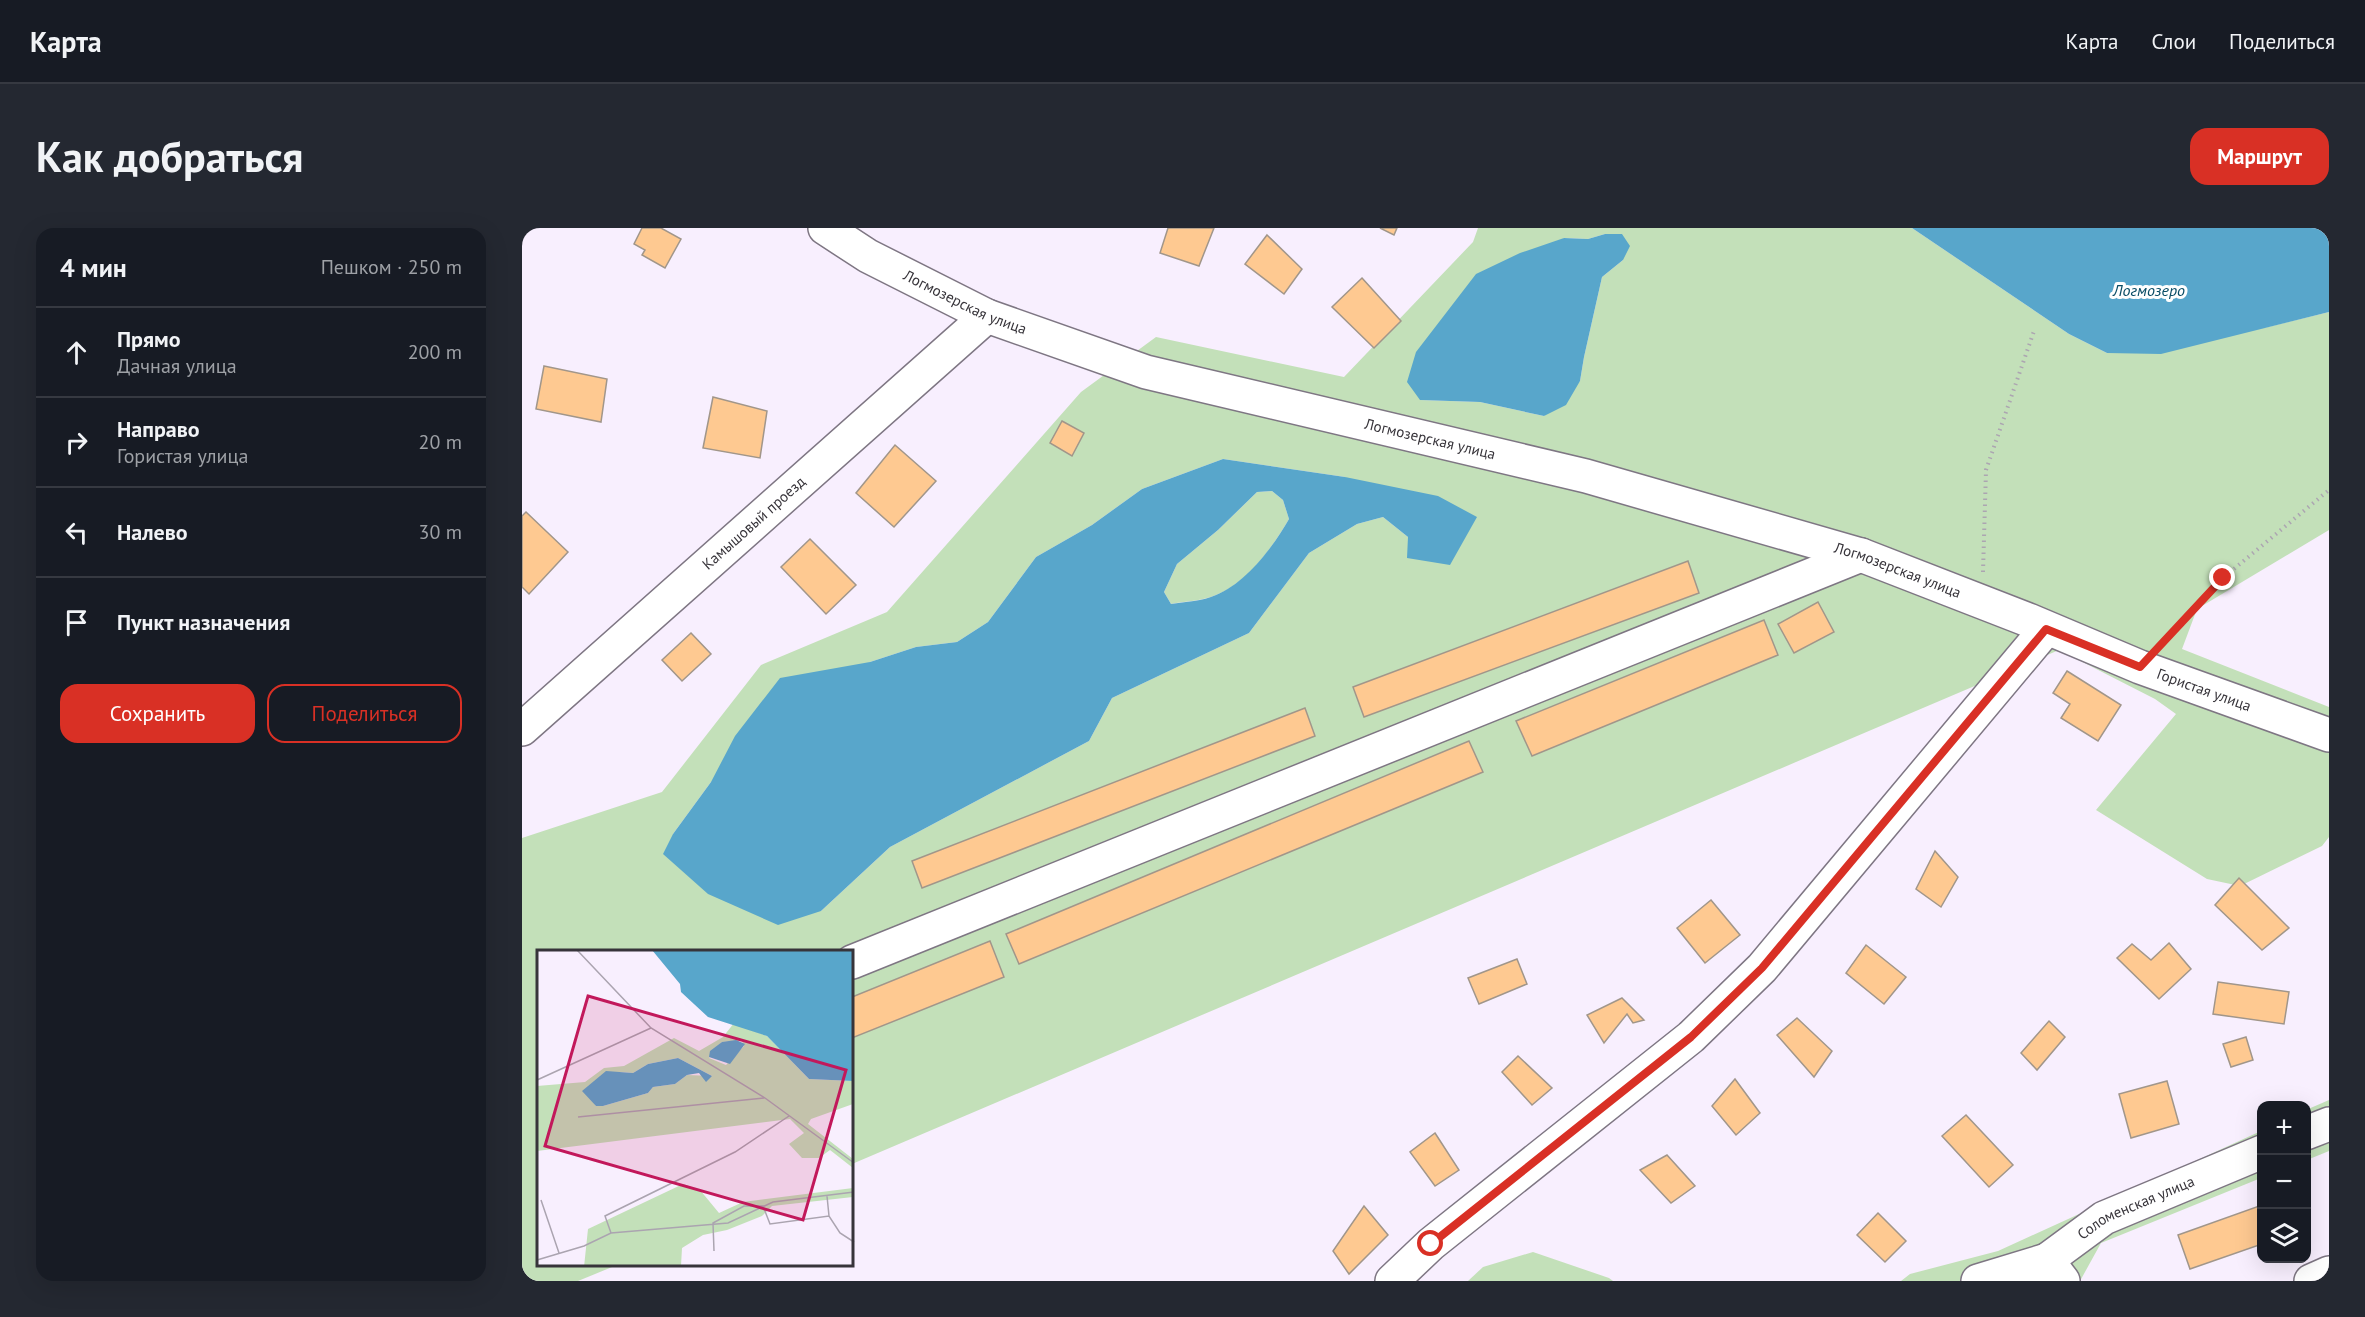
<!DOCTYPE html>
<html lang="ru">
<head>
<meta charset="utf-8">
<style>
  body { margin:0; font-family:"PT Sans",sans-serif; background:#242831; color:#f1f3f6 }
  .controls { position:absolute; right:18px; bottom:18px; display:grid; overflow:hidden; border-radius:12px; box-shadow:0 6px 24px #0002 }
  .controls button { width:54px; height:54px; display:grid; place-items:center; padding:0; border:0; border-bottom:2px solid #363941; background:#171b24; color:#f1f3f6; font:30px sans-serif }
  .stop { position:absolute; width:18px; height:18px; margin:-14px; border:4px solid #d93025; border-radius:50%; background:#fff }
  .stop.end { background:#d93025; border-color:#fff; box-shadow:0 2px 6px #0008 }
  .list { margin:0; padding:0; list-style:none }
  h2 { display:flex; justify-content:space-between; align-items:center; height:78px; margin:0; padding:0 24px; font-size:26px }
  h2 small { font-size:20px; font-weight:400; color:#9ea1a6 }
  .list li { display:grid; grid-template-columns:39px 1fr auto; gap:18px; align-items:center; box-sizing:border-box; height:90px; padding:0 24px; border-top:2px solid #363941 }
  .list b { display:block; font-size:22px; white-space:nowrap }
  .list p { margin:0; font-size:20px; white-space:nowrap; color:#9ea1a6 }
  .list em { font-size:20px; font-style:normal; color:#9ea1a6 }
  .actions { display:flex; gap:12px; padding:18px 24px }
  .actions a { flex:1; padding:14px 0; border:2px solid #d93025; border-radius:18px; text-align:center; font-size:21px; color:#d93025 }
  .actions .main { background:#d93025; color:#fff }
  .icon { flex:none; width:33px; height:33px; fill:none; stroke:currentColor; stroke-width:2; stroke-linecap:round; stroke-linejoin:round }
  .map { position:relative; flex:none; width:1807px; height:1053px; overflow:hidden; border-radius:18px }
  header { display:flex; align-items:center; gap:36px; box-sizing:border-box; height:84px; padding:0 30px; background:#171b24; border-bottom:2px solid #363941 }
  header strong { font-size:28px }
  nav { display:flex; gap:33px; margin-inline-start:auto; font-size:21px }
  .intro { display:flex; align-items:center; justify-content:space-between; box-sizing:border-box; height:144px; padding:0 36px }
  h1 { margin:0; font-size:42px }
  .button { padding:15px 27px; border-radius:18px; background:#d93025; color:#fff; font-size:21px; font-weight:700 }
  main { display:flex; gap:36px; padding:0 36px }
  aside { flex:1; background:#171b24; border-radius:18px; box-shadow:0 6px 24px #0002 }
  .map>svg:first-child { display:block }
  .green { fill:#c3e0b9; fill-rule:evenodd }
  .water { fill:#58a6cb; fill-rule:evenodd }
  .building { fill:#fec991; stroke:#a1968a; stroke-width:1.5 }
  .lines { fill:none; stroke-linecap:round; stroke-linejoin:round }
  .minor-casing { stroke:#7e7683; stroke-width:36 }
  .path { stroke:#aca5b1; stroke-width:4; stroke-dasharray:1.5 4.5; stroke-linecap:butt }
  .minor { stroke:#fff; stroke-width:33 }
  .route { stroke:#d93025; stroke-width:8 }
  .labels { text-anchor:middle; stroke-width:6; stroke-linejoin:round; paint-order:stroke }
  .street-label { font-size:15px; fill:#37343a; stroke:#fff }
  .water-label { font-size:16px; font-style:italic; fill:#0a4d66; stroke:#fff }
  .inset-road { fill:none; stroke:#aba4b0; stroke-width:1.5 }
  .view { fill:#c2185b; fill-opacity:0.15; stroke:#c2185b; stroke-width:3 }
  .inset-edge { fill:none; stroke:#37343a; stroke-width:3 }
</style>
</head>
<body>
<header>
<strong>Карта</strong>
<nav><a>Карта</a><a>Слои</a><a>Поделиться</a></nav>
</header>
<div class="intro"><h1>Как добраться</h1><a class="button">Маршрут</a></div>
<main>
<aside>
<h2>4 мин<small>Пешком · 250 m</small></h2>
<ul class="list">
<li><svg class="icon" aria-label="ahead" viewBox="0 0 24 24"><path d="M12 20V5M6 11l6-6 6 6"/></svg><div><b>Прямо</b><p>Дачная улица</p></div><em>200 m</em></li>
<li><svg class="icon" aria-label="right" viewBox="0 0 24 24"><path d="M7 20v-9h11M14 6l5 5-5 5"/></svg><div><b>Направо</b><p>Гористая улица</p></div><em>20 m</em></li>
<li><svg class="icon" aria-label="left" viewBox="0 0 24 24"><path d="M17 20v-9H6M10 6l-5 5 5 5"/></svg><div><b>Налево</b></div><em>30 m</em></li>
<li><svg class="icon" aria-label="arrive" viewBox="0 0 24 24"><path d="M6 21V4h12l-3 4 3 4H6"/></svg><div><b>Пункт назначения</b></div></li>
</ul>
<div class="actions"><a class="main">Сохранить</a><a>Поделиться</a></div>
</aside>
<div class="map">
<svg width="1807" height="1053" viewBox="0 0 1807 1053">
  <rect width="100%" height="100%" fill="#f8effe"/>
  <g class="green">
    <path d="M956,0h434l157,106 38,19 161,-26 61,-15v218l-132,79 -15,40 147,58v130l-7,9 -82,40 -33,-7 -111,-69 80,-96 -21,-15 -96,-49 -1207,514v-213h-314v313l79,1 -39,16h-56v-443l140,-46 99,-127 126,-53 194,-220 75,-55 188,40 129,-135zM1083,6l18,26 -21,17 -18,80 -4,24 -36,35 -64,-14 -60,-2 144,-162 24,1zM701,231l122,18 105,87 -42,-27 -25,-20 -26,7 -48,29 -60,80 -137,65 -23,43 -199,106 -69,64 -148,-77 38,-52 159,-120 46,-15 41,-5 31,-20 48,-65 56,-32 50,-36z"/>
    <path d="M750,263l11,9 6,19c-17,29 -41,63 -73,76 -13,6 -31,6 -45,9l-7,-12 13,-28 41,-34 39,-38z"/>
    <polygon points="1807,872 1807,923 1785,932 1784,882"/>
    <polygon points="1739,903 1739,950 1579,1015 1558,1053 1379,1053 1388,1046 1476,1023"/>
    <polygon points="1011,1024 1087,1050 1091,1053 946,1053 961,1039"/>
  </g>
  <g class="water">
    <polygon points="1390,0 1807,0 1807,84 1639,126 1585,125 1547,106"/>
    <polygon points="1083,6 1100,6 1108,18 1101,32 1080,49 1062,129 1058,153 1044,177 1022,188 958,174 898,172 885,154 894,124 954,46 998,25 1042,10 1066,11"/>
    <path d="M701,231l122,18 93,19 39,21 -27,48 -43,-7 1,-21 -25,-20 -26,7 -48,29 -60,80 -137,65 -23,43 -199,106 -69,64 -43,14 -70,-31 -45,-40 10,-20 38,-52 24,-46 45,-58 90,-16 46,-15 41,-5 31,-20 48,-65 56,-32 50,-36zM750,263l11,9 6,19c-16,28 -43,64 -73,76 -13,6 -31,7 -45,9l-7,-12 13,-28 41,-34 39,-38z"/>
  </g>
  <g class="building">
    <polygon points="0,0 7,0 0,11"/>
    <polygon points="120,0 139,0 159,11 143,40 120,27 123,22 112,16"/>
    <polygon points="646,0 692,0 677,38 638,25"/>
    <polygon points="858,0 875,0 872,7"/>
    <polygon points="745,7 780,41 762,66 723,36"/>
    <polygon points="840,50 879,93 852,120 810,79"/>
    <polygon points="22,138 85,151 79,194 14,181"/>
    <polygon points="191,169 245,183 238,230 181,220"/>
    <polygon points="540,193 562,205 550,228 528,215"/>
    <polygon points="373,217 414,253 372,299 334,265"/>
    <polygon points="4,284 46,324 7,366 0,359 0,288"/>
    <polygon points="288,311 334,357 304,386 259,339"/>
    <polygon points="1166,333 1177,365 842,489 831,459"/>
    <polygon points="1296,374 1312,404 1272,425 1256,396"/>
    <polygon points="1242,392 1256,427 1010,528 994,493"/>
    <polygon points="169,405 189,426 160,453 140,432"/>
    <polygon points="1545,443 1599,477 1576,513 1539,490 1548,476 1531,465"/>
    <polygon points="783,480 793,508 400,660 390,633"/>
    <polygon points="947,513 961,544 497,736 484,706"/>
    <polygon points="1413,623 1436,649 1419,679 1394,661"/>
    <polygon points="1717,650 1767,700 1740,722 1693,677"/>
    <polygon points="1189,672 1218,707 1183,735 1155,700"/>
    <polygon points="468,713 482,749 330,810 330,769"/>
    <polygon points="1647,715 1669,741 1637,771 1595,730 1610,716 1629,732"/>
    <polygon points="1344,717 1384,749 1362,776 1324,745"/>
    <polygon points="995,731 1005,756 957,776 946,750"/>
    <polygon points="1696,754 1767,764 1762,796 1691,786"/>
    <polygon points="1100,770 1122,792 1111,795 1105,786 1082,815 1065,787"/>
    <polygon points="1275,790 1310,823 1292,849 1255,807"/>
    <polygon points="1527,793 1543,809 1515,842 1499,825"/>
    <polygon points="1724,809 1731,832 1709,839 1701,816"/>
    <polygon points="996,828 1030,860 1010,877 980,844"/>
    <polygon points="1213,851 1238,885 1214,907 1190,878"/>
    <polygon points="1645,853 1657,896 1609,910 1597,866"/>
    <polygon points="1444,887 1491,937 1467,959 1420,908"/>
    <polygon points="913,905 937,942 913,958 888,924"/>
    <polygon points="1145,927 1173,958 1149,975 1118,942"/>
    <polygon points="1740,977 1740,1016 1668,1041 1656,1007"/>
    <polygon points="842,978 866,1007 827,1046 811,1023"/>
    <polygon points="1356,985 1384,1013 1363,1034 1335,1007"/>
  </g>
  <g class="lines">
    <g class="minor-casing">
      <g id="minor">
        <path id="s1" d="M303,0l43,28 119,60 159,56 440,104 275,79 170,66 109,46 189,68"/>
        <path id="s2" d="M0,501l465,-413"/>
        <polyline points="330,734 1339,327"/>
        <polyline points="1784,905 1807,896"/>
        <polyline points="870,1053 909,1016 1169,809 1240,740 1524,401"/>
        <polyline points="1456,1053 1525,1032 1541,1053"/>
        <path id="s3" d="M1501,1053l24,-21 57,-42 158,-66"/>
        <polyline points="1789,1053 1807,1045"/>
      </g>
    </g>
    <g class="path">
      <polyline points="1461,344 1464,242 1512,103"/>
      <polyline points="1641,414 1701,350 1807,262"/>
    </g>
    <use href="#minor" class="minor"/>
  </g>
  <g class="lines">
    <polyline class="route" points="909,1016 1169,809 1240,740 1524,401 1618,439 1701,350"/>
  </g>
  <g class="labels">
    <g class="street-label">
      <text dy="5" stroke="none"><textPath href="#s1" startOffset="159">Логмозерская улица</textPath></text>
      <text dy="5" stroke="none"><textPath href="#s1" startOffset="645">Логмозерская улица</textPath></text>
      <text dy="5" stroke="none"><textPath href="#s2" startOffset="310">Камышовый проезд</textPath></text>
      <text dy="5" stroke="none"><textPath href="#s1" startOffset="1131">Логмозерская улица</textPath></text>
      <text dy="5" stroke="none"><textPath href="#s1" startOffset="1460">Гористая улица</textPath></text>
      <text dy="5" stroke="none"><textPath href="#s3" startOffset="136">Соломенская улица</textPath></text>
    </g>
    <g class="water-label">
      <text x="1627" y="68">Логмозеро</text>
    </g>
  </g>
  <g transform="translate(15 722)">
    <rect width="316" height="316" fill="#f8effe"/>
    <path d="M197,73l33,13 42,43 44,2v23l-42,15 -3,5 45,35v9l-23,-18 -11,8h-17l-13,-14 15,-11 -14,-14 -253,32v-65l48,-4 19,-14 20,-2 50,-28 25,13 24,-14zM205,91l2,5 -18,19 -17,-7 13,-16zM141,108l34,18 -25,-1 -12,9 -22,3 -5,6 -45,13h-7l-11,-17 35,-17 13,1 15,-9zM146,234l17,6 19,23 24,-11 110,-14v9l-81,9 -10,10 -35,14 -24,5 -21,13 -1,18 -97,1 4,-38z" fill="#c3e0b9" fill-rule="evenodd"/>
    <path d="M115,0h201v131l-44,-2 -42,-43 -59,-19 -27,-25 -1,-8zM199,90l9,4 -15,20 -21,-7 1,-6 12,-9zM141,108l34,18 -6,6 -7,-9 -12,2 -12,9 -22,3 -5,6 -45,13h-7l-14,-15 24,-20 27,2 15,-9z" fill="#58a6cb"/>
    <path class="inset-road" d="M40,0l74,78 114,70 89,65M0,130l114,-52M41,167l186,-19M290,246l2,20M4,250l18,53M74,283l-6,-17 130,-64 54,-36M177,301l-1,-28 31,-17h19l7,18 59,-8 11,17 14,9M0,310l47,-14 27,-13 117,-10 45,-21 81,-10"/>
    <path class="view" d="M51,46l258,74 -43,150 -258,-74z"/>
    <rect width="316" height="316" class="inset-edge"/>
  </g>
</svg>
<div class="controls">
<button>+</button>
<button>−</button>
<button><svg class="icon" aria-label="layers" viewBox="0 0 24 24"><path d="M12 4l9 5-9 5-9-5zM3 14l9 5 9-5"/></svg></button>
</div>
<div class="stop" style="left:909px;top:1016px"></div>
<div class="stop end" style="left:1701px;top:350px"></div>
</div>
</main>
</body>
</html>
